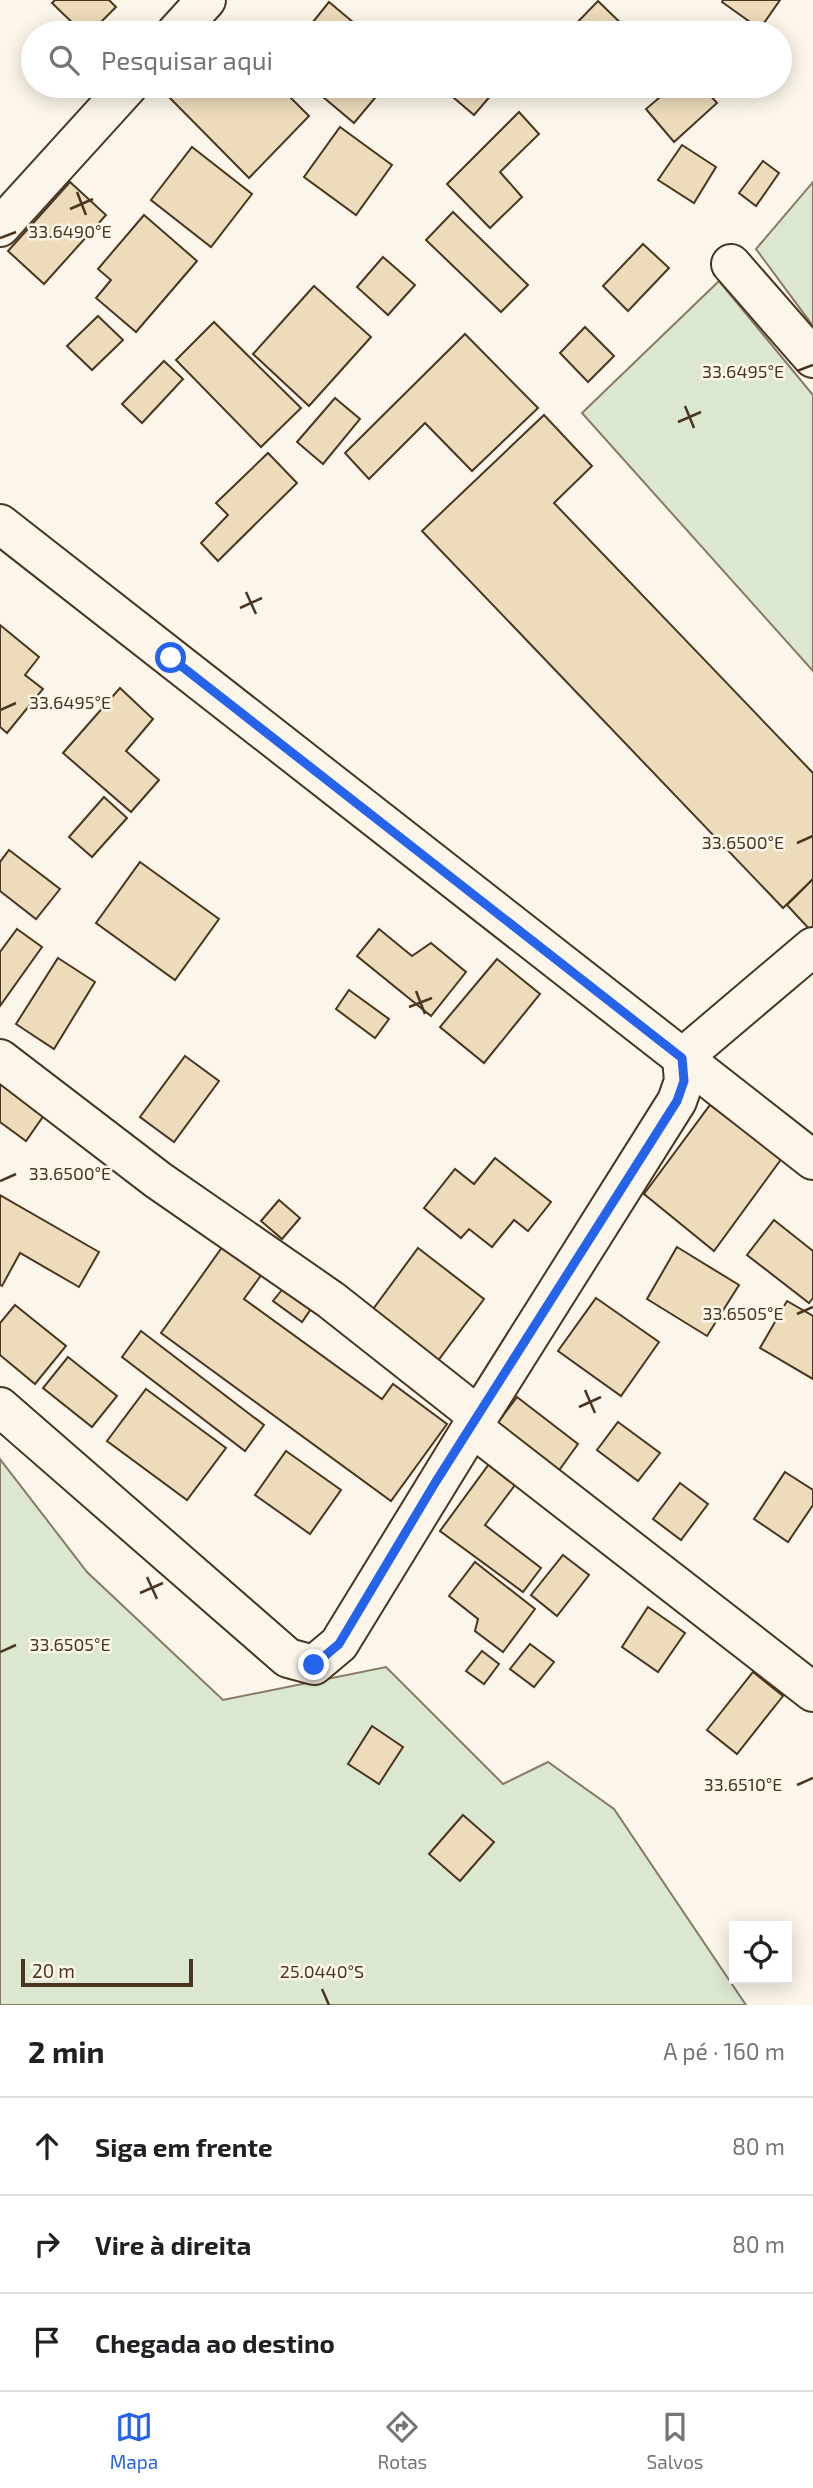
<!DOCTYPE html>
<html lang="pt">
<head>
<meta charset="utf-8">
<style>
  body { margin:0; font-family:"Exo 2",sans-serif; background:#f2f2f2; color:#202124 }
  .controls { position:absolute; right:21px; bottom:21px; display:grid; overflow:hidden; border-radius:0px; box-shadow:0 4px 18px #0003 }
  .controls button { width:63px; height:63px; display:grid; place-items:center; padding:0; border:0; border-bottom:2px solid #e0e0e0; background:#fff; color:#202124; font:35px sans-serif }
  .scale { position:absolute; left:21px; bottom:18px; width:172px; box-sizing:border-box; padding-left:7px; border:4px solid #4a3520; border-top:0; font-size:19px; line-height:24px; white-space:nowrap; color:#4a3520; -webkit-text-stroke:5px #fbf6e9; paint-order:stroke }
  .stop { position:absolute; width:21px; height:21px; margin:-16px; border:5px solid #2563eb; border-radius:50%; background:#fff }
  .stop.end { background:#2563eb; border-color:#fff; box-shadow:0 2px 7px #0008 }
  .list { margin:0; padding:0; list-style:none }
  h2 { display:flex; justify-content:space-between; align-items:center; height:91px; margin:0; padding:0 28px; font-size:30px }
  h2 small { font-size:23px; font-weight:400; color:#757577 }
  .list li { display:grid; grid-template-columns:46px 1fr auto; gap:21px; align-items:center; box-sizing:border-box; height:98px; padding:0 28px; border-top:2px solid #e0e0e0 }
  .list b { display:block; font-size:26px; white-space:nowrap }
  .list em { font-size:23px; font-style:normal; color:#757577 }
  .icon { flex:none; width:38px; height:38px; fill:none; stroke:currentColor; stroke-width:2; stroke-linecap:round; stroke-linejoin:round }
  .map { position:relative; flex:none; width:813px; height:2005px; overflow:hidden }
  .search { position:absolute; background:#fff; box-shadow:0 4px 18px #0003; left:21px; right:21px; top:21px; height:77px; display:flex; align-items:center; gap:18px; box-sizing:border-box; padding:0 24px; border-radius:38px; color:#757577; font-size:26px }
  .sheet { height:385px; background:#fff }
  nav { display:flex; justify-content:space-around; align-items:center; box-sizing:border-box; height:98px; border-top:2px solid #e0e0e0; background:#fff; font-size:19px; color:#757577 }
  nav a { display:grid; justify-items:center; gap:4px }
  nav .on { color:#2563eb }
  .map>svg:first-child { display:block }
  .green { fill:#dce7d0; stroke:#887966; stroke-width:2 }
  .building { fill:#ecdcbc; stroke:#4a3520; stroke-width:2 }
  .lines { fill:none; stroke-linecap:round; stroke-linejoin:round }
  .minor-casing { stroke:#4a3520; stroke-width:42 }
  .minor { stroke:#fbf6e9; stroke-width:38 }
  .route { stroke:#2563eb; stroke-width:9 }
  .ticks { fill:none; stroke:#4a3520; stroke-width:2.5 }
  .ticks-label { font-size:18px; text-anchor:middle; fill:#4a3520; stroke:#fbf6e9; stroke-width:5; stroke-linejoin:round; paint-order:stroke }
</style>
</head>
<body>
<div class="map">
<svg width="813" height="2005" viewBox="0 0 813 2005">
  <rect width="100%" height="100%" fill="#fbf6e9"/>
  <g class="green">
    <polygon points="813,182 813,326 756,249"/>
    <polygon points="719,281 813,395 813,671 582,413"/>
    <polygon points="0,1459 87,1572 223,1700 386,1667 503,1784 548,1762 614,1809 746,2005 0,2005"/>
  </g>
  <g class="building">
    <polygon points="55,0 109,0 116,7 90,33 83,33 52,3"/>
    <polygon points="723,0 780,0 760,29 722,2"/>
    <polygon points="598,1 631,33 567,33"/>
    <polygon points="329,2 366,33 304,33"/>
    <polygon points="158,86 279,86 309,116 249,178"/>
    <polygon points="310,86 385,86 354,123"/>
    <polygon points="440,86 499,86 474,115"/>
    <polygon points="673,86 702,86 717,103 674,142 646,109"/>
    <polygon points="519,112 539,134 500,172 522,197 490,228 447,184"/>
    <polygon points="340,127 392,165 356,215 304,177"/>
    <polygon points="682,145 716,167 694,203 658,180"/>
    <polygon points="192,147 252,194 211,247 151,200"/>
    <polygon points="763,161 779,173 756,206 739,193"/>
    <polygon points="70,182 106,215 44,284 8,251"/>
    <polygon points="453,212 528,285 501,312 426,240"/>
    <polygon points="144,215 197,261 136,332 96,298 111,280 98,269"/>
    <polygon points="643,244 669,268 628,311 603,286"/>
    <polygon points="383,257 415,285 388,315 357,287"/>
    <polygon points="314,286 371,337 309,406 253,354"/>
    <polygon points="98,316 123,340 92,370 67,346"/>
    <polygon points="214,322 301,408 261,447 176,360"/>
    <polygon points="585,327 614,356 588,382 560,353"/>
    <polygon points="465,334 538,408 472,471 425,423 369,479 345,453"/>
    <polygon points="164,361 183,379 142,423 122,404"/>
    <polygon points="335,398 360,419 323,464 297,442"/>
    <polygon points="544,415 592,466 554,503 813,773 813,879 783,908 422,531"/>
    <polygon points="268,453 297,483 218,561 201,543 228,515 216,503"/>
    <polygon points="0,625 39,657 25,675 43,689 7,733 0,727"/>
    <polygon points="120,688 153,719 126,751 159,780 131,812 63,753"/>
    <polygon points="104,797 127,818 92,857 69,837"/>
    <polygon points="9,850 60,889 36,919 0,891 0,862"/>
    <polygon points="140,862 219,919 175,980 96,923"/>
    <polygon points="813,879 813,933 787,905"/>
    <polygon points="17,929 42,947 0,1006 0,952"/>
    <polygon points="379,929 412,956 431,943 466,972 431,1016 357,956"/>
    <polygon points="58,958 95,982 54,1049 16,1024"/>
    <polygon points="497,959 540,994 484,1063 440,1027"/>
    <polygon points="349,990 389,1019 375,1038 336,1009"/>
    <polygon points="185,1056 219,1081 174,1142 140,1117"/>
    <polygon points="0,1073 49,1108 26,1141 0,1122"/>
    <polygon points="710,1105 782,1158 714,1251 644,1194"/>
    <polygon points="495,1158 551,1202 528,1231 514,1220 492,1247 469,1229 461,1238 424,1208 455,1169 474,1184"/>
    <polygon points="0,1195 99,1252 79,1287 20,1253 2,1286 0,1285"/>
    <polygon points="279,1200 300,1218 282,1239 261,1221"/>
    <polygon points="774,1220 813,1251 813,1298 809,1303 747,1255"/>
    <polygon points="223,1246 262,1274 244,1299 382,1399 393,1384 447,1424 391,1501 161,1333"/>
    <polygon points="677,1247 739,1285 707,1336 647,1299"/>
    <polygon points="418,1248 484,1299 434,1366 368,1316"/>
    <polygon points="285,1286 313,1306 302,1322 273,1301"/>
    <polygon points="596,1298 659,1342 621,1396 558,1351"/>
    <polygon points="787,1301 813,1316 813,1379 760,1348"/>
    <polygon points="15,1305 66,1346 35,1384 0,1355 0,1323"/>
    <polygon points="141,1331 264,1425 245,1451 122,1357"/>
    <polygon points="68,1357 117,1396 92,1427 43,1388"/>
    <polygon points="146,1389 226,1448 187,1500 107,1441"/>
    <polygon points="517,1397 578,1444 552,1480 490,1433"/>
    <polygon points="618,1422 660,1453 638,1481 597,1450"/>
    <polygon points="286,1451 341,1490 310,1534 255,1495"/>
    <polygon points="492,1460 518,1481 485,1525 541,1568 523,1592 440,1531"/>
    <polygon points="785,1472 813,1490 813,1505 788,1542 754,1519"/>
    <polygon points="680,1483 708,1504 681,1540 653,1519"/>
    <polygon points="563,1555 589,1575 557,1616 531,1595"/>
    <polygon points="475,1562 535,1609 503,1652 475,1631 478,1619 449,1596"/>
    <polygon points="648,1607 685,1633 658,1672 622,1647"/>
    <polygon points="530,1644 554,1662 534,1687 510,1669"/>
    <polygon points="482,1651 499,1664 484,1684 466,1671"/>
    <polygon points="753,1672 783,1696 737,1754 707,1730"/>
    <polygon points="372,1726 403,1747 379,1784 348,1764"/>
    <polygon points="463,1815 494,1842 460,1881 429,1854"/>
  </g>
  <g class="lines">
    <g class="minor-casing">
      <g id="minor">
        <polyline points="176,33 206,0"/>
        <polyline points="0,227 128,86"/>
        <polyline points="731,264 813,358"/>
        <polyline points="0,524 813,1160"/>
        <polyline points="0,1059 158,1180 331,1300 478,1416"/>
        <polyline points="0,1407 288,1658 314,1665 339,1644 472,1427 813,1692"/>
        <polyline points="472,1427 677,1101 684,1081 682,1058 813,947"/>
      </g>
    </g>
    <use href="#minor" class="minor"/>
  </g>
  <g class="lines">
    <polyline class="route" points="171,658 682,1058 684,1081 677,1101 435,1483 339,1644 314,1665"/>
  </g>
  <path class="ticks" d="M77,192l9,23M70,209l23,-10M0,238l16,-6M797,371l16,-6M685,406l9,22M678,422l23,-10M246,592l10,22M240,608l22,-10M0,710l16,-7M797,843l16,-7M416,991l9,23M409,1007l23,-9M0,1181l16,-7M797,1314l16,-7M585,1390l10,23M579,1407l22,-10M147,1577l10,22M140,1593l23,-10M0,1652l16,-7M797,1785l16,-7M322,1989l7,16"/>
  <g class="ticks-label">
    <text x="70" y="238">33.6490°E</text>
    <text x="743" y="378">33.6495°E</text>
    <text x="70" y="709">33.6495°E</text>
    <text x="743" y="849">33.6500°E</text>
    <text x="70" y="1180">33.6500°E</text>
    <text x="743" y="1320">33.6505°E</text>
    <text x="70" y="1651">33.6505°E</text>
    <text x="743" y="1791">33.6510°E</text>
    <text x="322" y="1978">25.0440°S</text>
  </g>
</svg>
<div class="controls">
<button><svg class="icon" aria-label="locate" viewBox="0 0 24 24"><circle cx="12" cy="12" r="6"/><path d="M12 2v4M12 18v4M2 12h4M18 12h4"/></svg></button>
</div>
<div class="scale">20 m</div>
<div class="stop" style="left:171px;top:658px"></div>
<div class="stop end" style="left:314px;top:1665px"></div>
<div class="search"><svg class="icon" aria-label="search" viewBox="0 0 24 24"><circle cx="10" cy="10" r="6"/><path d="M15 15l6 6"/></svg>Pesquisar aqui</div>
</div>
<section class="sheet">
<h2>2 min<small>A pé · 160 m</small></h2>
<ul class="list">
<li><svg class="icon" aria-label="ahead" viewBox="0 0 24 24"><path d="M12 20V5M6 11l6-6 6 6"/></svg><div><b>Siga em frente</b></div><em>80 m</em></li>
<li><svg class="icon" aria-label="right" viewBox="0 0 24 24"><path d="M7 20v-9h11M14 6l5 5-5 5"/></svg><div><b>Vire à direita</b></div><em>80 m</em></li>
<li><svg class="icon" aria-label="arrive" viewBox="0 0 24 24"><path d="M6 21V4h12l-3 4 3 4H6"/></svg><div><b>Chegada ao destino</b></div></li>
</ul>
</section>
<nav>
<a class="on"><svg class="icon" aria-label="map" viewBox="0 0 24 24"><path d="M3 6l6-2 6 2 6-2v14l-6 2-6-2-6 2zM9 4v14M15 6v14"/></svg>Mapa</a>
<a><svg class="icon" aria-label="directions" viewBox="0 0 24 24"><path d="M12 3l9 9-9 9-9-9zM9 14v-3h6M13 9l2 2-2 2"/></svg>Rotas</a>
<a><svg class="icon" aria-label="saved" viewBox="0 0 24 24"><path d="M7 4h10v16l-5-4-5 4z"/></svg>Salvos</a>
</nav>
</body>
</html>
